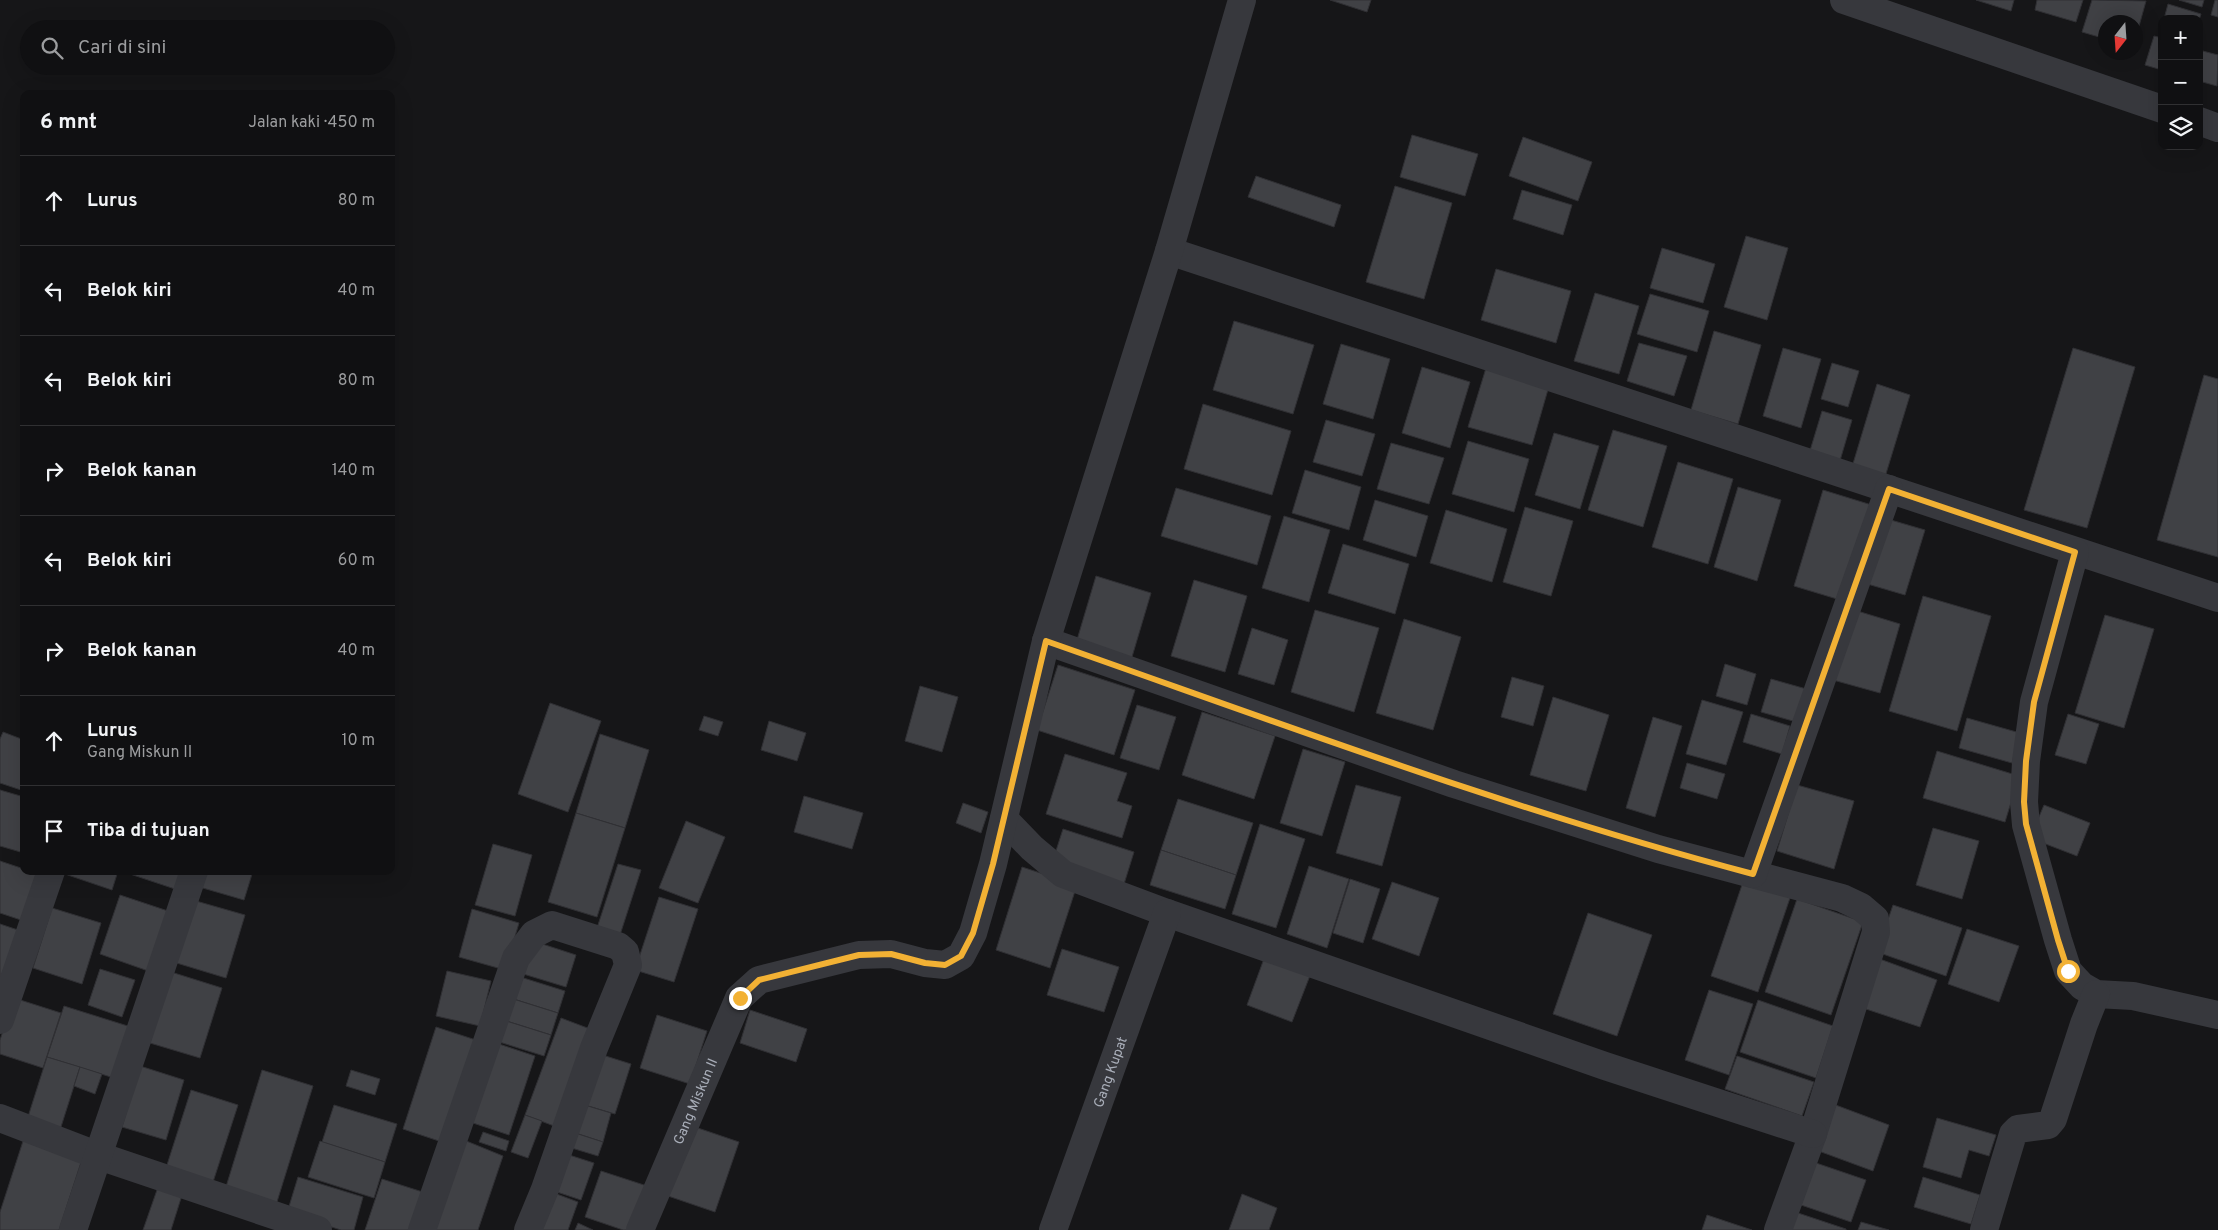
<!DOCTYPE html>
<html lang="id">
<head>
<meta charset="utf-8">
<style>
  body { margin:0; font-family:Overpass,sans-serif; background:#1e1e20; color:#f1f3f6 }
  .controls { position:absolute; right:15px; top:15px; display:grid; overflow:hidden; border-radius:10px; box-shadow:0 5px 20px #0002 }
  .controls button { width:45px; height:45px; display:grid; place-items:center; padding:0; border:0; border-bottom:1px solid #303032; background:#101012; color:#f1f3f6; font:25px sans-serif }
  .compass { position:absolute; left:2098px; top:15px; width:45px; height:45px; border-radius:50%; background:#101012; box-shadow:0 5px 20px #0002; rotate:197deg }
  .stop { position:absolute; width:15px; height:15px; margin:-11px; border:4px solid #f2b134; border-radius:50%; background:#fff }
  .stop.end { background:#f2b134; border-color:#fff; box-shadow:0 1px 5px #0008 }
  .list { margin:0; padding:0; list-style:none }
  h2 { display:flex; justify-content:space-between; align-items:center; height:65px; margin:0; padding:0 20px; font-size:21px }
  h2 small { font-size:16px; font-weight:400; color:#9c9d9f }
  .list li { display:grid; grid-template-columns:32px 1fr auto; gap:15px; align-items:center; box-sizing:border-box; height:90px; padding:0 20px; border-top:1px solid #303032 }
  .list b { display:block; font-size:19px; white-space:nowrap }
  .list p { margin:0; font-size:16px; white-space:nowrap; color:#9c9d9f }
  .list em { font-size:16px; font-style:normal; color:#9c9d9f }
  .icon { flex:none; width:28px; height:28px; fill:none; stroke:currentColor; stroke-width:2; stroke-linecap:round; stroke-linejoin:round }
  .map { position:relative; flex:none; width:2218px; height:1230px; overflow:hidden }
  .search { position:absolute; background:#101012; box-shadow:0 5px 20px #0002; left:20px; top:20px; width:375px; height:55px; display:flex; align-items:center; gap:12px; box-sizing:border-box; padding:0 18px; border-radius:28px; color:#9c9d9f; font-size:19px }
  .panel { position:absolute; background:#101012; box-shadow:0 5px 20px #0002; left:20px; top:90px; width:375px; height:785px; border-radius:10px }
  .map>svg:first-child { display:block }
  .building { fill:#404145; stroke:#303034 }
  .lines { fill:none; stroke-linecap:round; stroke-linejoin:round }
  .street { stroke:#37383d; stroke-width:28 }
  .route { stroke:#f2b134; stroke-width:6 }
  .labels { text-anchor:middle; stroke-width:4; stroke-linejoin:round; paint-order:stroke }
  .street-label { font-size:14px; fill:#a8adb8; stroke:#111113 }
</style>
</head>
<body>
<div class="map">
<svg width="2218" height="1230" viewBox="0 0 2218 1230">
  <rect width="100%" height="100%" fill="#161618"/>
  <g class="building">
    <polygon points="1330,0 1371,0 1367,12"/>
    <polygon points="1976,0 2014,0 2011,11"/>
    <polygon points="2037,0 2083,0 2076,22 2035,10"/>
    <polygon points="2092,0 2146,1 2136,37 2136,22 2106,22 2106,39 2082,32"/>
    <polygon points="2179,0 2204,0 2202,7"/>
    <polygon points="2215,0 2218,0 2218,17 2211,15"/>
    <polygon points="2168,4 2201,14 2199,20 2199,19 2164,19"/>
    <polygon points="2154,36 2162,38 2162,70 2145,65"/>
    <polygon points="2199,50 2218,55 2217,86 2199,81"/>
    <polygon points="1412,135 1478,154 1465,196 1400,177"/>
    <polygon points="1523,137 1592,162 1578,201 1509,176"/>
    <polygon points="1256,176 1341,205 1334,227 1248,197"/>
    <polygon points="1395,186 1452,203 1424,299 1366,282"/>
    <polygon points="1522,190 1572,205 1563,235 1513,219"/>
    <polygon points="1746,236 1788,248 1767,320 1724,307"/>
    <polygon points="1662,248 1715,264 1703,303 1650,288"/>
    <polygon points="1496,269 1571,291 1556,343 1481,320"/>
    <polygon points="1595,293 1639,306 1619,374 1574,361"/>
    <polygon points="1650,294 1709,311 1697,352 1637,334"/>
    <polygon points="1234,321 1314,345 1293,414 1213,390"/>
    <polygon points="1714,331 1761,345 1738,424 1691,410"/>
    <polygon points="1639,343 1687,356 1674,396 1627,381"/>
    <polygon points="1341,344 1390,359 1373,419 1323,404"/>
    <polygon points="1783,348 1821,359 1801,428 1763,416"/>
    <polygon points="2073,348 2135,367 2087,528 2024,510"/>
    <polygon points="1832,363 1859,371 1848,407 1821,399"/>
    <polygon points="1422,367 1470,382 1450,448 1402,433"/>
    <polygon points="1486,368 1549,386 1532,445 1468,427"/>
    <polygon points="2204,375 2218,379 2218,557 2157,540"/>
    <polygon points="1877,384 1910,395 1885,477 1852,467"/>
    <polygon points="1203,404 1291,431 1272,495 1184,469"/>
    <polygon points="1822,411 1852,420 1839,464 1809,454"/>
    <polygon points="1326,420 1375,434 1362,476 1313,462"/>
    <polygon points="1613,430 1667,446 1643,527 1588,510"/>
    <polygon points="1554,433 1599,446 1580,509 1535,495"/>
    <polygon points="1468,441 1529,459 1514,512 1452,494"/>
    <polygon points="1391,443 1444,458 1429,504 1377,489"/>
    <polygon points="1678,462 1733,479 1708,564 1652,547"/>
    <polygon points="1305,470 1361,487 1349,530 1292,513"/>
    <polygon points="1738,487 1781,500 1757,581 1714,567"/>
    <polygon points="1176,488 1271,516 1257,565 1161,536"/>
    <polygon points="1823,490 1875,506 1847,602 1794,586"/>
    <polygon points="1375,500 1428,516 1416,557 1363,540"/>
    <polygon points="1525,507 1573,521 1551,596 1503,582"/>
    <polygon points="1446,510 1507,529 1492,582 1430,563"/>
    <polygon points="1284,516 1330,530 1309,602 1262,588"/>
    <polygon points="1884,518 1925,530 1905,595 1864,583"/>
    <polygon points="1343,544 1409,564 1395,614 1328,593"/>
    <polygon points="1096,576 1151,593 1129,667 1074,650"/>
    <polygon points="1194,580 1247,596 1225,672 1171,656"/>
    <polygon points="1923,596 1991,616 1957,731 1889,711"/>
    <polygon points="1315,610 1379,628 1354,712 1291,692"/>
    <polygon points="1854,610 1900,624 1880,693 1833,680"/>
    <polygon points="2105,615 2154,629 2124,728 2075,713"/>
    <polygon points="1404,619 1461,637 1433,730 1376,713"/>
    <polygon points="1252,628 1288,640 1274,685 1238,674"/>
    <polygon points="1725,664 1756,674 1747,705 1716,696"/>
    <polygon points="1058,665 1135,690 1114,755 1037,730"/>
    <polygon points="1512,677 1544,686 1533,726 1501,717"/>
    <polygon points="1771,679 1810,690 1800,723 1761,712"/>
    <polygon points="920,686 958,697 942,752 905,741"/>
    <polygon points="1553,697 1609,715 1586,791 1530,775"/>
    <polygon points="1702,700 1743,712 1726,765 1686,754"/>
    <polygon points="550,703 601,721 568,812 518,794"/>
    <polygon points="1137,705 1176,717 1159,770 1120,758"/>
    <polygon points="1202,712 1275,736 1254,799 1182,775"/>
    <polygon points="1751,714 1790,726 1782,754 1743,742"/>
    <polygon points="2068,714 2099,724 2086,764 2055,755"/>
    <polygon points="704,716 723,722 718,736 699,730"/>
    <polygon points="1653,717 1682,726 1655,817 1626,808"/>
    <polygon points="1967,718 2020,733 2012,763 1959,748"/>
    <polygon points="769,721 806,733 797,761 761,750"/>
    <polygon points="3,732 24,740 24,791 0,783 0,739"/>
    <polygon points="600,734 649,750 625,828 576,813"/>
    <polygon points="1303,749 1345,762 1322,836 1280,823"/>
    <polygon points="1937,751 2019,776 2005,822 1923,798"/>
    <polygon points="1065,754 1127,773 1117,801 1132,806 1122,838 1046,814"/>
    <polygon points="1687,763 1725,774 1717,799 1680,788"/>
    <polygon points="1356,785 1401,797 1382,866 1336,853"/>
    <polygon points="1797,785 1854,801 1834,869 1777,851"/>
    <polygon points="0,790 24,797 24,853 0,846"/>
    <polygon points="804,796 863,813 852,849 794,832"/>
    <polygon points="1178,799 1253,823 1236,875 1161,850"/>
    <polygon points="963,803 988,812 981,833 956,823"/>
    <polygon points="2044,805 2090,823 2077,856 2030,838"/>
    <polygon points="576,813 625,828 597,917 548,902"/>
    <polygon points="686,821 725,837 698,903 659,888"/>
    <polygon points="1260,824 1305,839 1276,928 1232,914"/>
    <polygon points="1933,828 1979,841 1962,899 1916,885"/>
    <polygon points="1063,829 1134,852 1124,884 1053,860"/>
    <polygon points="493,844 532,855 515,916 475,905"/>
    <polygon points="1161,850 1236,875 1225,909 1150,885"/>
    <polygon points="0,861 24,869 24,871 40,874 24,921 0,913"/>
    <polygon points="618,864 641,870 619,938 596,931"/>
    <polygon points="1309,866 1349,879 1327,948 1287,934"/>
    <polygon points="1022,867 1077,885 1050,968 996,950"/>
    <polygon points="56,871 118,871 112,890"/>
    <polygon points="131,871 184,871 178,890 130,874"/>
    <polygon points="201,871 253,871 244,900 196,886"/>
    <polygon points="1350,879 1380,889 1363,943 1333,933"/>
    <polygon points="1744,879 1791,895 1758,992 1711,976"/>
    <polygon points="1392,882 1439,898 1419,956 1372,939"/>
    <polygon points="120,895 174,913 154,973 100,954"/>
    <polygon points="659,897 698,909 674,982 635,970"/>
    <polygon points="189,899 245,915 226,978 170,961"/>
    <polygon points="1797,899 1863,922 1831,1015 1765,992"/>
    <polygon points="1893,905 1962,928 1946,976 1877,952"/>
    <polygon points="52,908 101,923 82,984 33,968"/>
    <polygon points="472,909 519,923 505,970 459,957"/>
    <polygon points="1588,913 1652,935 1617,1036 1553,1014"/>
    <polygon points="0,924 18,930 0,980"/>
    <polygon points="1967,929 2019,946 1999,1002 1948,984"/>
    <polygon points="530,940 576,955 566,987 520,973"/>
    <polygon points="1062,949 1119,967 1104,1012 1047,995"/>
    <polygon points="1265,956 1311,973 1292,1022 1247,1005"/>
    <polygon points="1877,958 1937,980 1920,1027 1860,1007"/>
    <polygon points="100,969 135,980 122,1017 88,1005"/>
    <polygon points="447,971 491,981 480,1026 436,1016"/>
    <polygon points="171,972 222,988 200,1058 150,1043"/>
    <polygon points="514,975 565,991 558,1013 507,997"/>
    <polygon points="1709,990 1753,1004 1729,1075 1685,1060"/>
    <polygon points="507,997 558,1013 551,1035 500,1019"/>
    <polygon points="14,998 61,1013 43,1068 0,1054 0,1040"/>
    <polygon points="1758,1000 1833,1026 1816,1078 1740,1052"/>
    <polygon points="64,1006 131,1027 114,1078 47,1057"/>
    <polygon points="750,1010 807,1029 796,1062 740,1043"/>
    <polygon points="657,1015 707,1031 690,1084 640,1068"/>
    <polygon points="561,1018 598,1032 562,1129 525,1115"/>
    <polygon points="500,1019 551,1035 544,1056 493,1040"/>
    <polygon points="436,1027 485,1043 451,1145 403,1129"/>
    <polygon points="493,1042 535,1056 509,1135 467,1121"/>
    <polygon points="593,1052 631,1064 615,1114 578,1103"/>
    <polygon points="1737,1056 1814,1082 1802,1116 1725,1089"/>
    <polygon points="47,1057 80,1067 60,1130 27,1120"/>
    <polygon points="140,1066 184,1080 166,1140 122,1127"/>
    <polygon points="80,1067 102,1074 95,1094 74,1086"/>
    <polygon points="262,1070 313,1086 276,1205 225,1190"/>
    <polygon points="351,1070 380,1079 375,1095 346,1086"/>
    <polygon points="191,1090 238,1105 213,1182 166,1168"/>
    <polygon points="578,1103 611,1113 603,1142 569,1131"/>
    <polygon points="1833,1104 1889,1125 1873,1171 1816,1150"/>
    <polygon points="334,1105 397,1124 385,1162 322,1142"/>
    <polygon points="525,1115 542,1121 528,1158 511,1152"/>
    <polygon points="1937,1118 1996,1135 1989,1156 1969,1150 1961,1178 1923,1167"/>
    <polygon points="692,1126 739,1142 715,1212 668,1196"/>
    <polygon points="569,1131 603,1142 598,1156 565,1146"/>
    <polygon points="483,1132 509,1141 506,1151 479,1142"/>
    <polygon points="25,1135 84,1153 59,1230 0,1230 0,1212"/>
    <polygon points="459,1138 503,1156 478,1230 429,1230"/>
    <polygon points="320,1141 385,1162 374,1198 308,1177"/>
    <polygon points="566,1154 594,1163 581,1200 554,1191"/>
    <polygon points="1816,1163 1866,1180 1851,1222 1801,1205"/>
    <polygon points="601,1171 647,1186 632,1230 623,1230 585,1217"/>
    <polygon points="298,1177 363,1197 354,1230 341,1230 287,1213"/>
    <polygon points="1923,1177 1980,1195 1971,1224 1914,1207"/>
    <polygon points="382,1179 429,1194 417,1230 365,1230"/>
    <polygon points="158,1187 182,1195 171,1230 143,1230"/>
    <polygon points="546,1190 578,1202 568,1230 531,1230"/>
    <polygon points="1242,1194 1277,1208 1269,1230 1229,1230"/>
    <polygon points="1795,1212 1846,1229 1846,1230 1789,1230"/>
    <polygon points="1707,1215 1752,1230 1702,1230"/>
    <polygon points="1861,1222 1889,1230 1858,1230"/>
    <polygon points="578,1223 593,1230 575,1230"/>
  </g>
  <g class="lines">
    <g class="street">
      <polyline points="1844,0 2162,109"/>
      <polyline points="2199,121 2218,128"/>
      <polyline points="1169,251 2218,598"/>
      <polyline points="2075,552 2034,702 2026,761 2024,802 2026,825 2058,940 2068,971 2082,986 2096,994 2133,996 2218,1015"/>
      <polyline points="1046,641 1454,784 1658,849 1842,898 1861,907 1875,919 1876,932 1813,1134 1778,1230"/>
      <polyline points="1004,819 1032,848 1063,874 1167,913 1605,1066 1813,1134"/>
      <polyline points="1753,874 1889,489"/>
      <polyline points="0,1020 51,871"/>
      <polyline points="0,1118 99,1156 318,1230"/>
      <polyline points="73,1230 194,871"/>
      <polyline points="422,1230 516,958 534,934 552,925 618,946 625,952 628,965 594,1048 545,1189 528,1230"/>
      <path id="s1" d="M640,1230l99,-232 20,-18 100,-25 32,-1 34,9 20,2 16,-9 12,-23 20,-69 53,-223 123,-390 73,-251"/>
      <path id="s2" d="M1053,1230l114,-317"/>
      <polyline points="1984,1230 2013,1134 2018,1129 2048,1125 2053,1119 2084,1024 2096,994"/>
    </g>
  </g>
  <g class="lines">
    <path class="route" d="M740,998l19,-18 100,-25 32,-1 34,9 20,2 16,-9 12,-23 20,-69 53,-223c234,82 467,170 707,233l136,-385 186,63 -41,150 -8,59 -2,41 2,22 32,116 10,31"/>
  </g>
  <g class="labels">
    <g class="street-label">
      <text dy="5" stroke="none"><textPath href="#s2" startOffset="168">Gang Kupat</textPath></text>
      <text dy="5" stroke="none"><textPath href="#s1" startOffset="140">Gang Miskun II</textPath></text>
    </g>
  </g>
</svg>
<div class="controls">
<button>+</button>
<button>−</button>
<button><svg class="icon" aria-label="layers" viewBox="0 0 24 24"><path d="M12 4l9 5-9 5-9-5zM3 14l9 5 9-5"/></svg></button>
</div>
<svg class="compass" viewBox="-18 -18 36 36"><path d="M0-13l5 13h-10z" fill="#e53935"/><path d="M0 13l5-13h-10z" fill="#9c9d9f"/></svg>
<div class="stop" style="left:2068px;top:971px"></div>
<div class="stop end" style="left:740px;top:998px"></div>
<div class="search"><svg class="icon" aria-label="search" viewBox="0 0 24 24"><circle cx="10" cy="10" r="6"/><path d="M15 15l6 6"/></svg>Cari di sini</div>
<section class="panel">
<h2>6 mnt<small>Jalan kaki · 450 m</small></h2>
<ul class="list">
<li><svg class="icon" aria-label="ahead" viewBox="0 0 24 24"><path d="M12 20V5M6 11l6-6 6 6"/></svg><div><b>Lurus</b></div><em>80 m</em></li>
<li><svg class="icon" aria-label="left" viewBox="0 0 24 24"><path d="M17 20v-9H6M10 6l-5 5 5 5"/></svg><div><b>Belok kiri</b></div><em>40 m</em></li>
<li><svg class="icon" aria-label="left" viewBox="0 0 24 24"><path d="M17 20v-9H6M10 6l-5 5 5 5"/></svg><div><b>Belok kiri</b></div><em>80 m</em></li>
<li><svg class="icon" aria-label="right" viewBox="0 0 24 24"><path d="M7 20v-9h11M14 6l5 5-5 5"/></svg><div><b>Belok kanan</b></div><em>140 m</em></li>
<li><svg class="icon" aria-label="left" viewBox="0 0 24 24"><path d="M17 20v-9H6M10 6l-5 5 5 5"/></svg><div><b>Belok kiri</b></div><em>60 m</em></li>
<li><svg class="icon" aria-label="right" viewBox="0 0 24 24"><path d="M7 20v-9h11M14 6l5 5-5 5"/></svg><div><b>Belok kanan</b></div><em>40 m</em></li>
<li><svg class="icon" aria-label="ahead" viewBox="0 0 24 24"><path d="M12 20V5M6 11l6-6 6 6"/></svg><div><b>Lurus</b><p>Gang Miskun II</p></div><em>10 m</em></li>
<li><svg class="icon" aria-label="arrive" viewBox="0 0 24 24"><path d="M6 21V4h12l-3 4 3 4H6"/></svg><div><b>Tiba di tujuan</b></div></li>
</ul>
</section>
</div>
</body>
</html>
